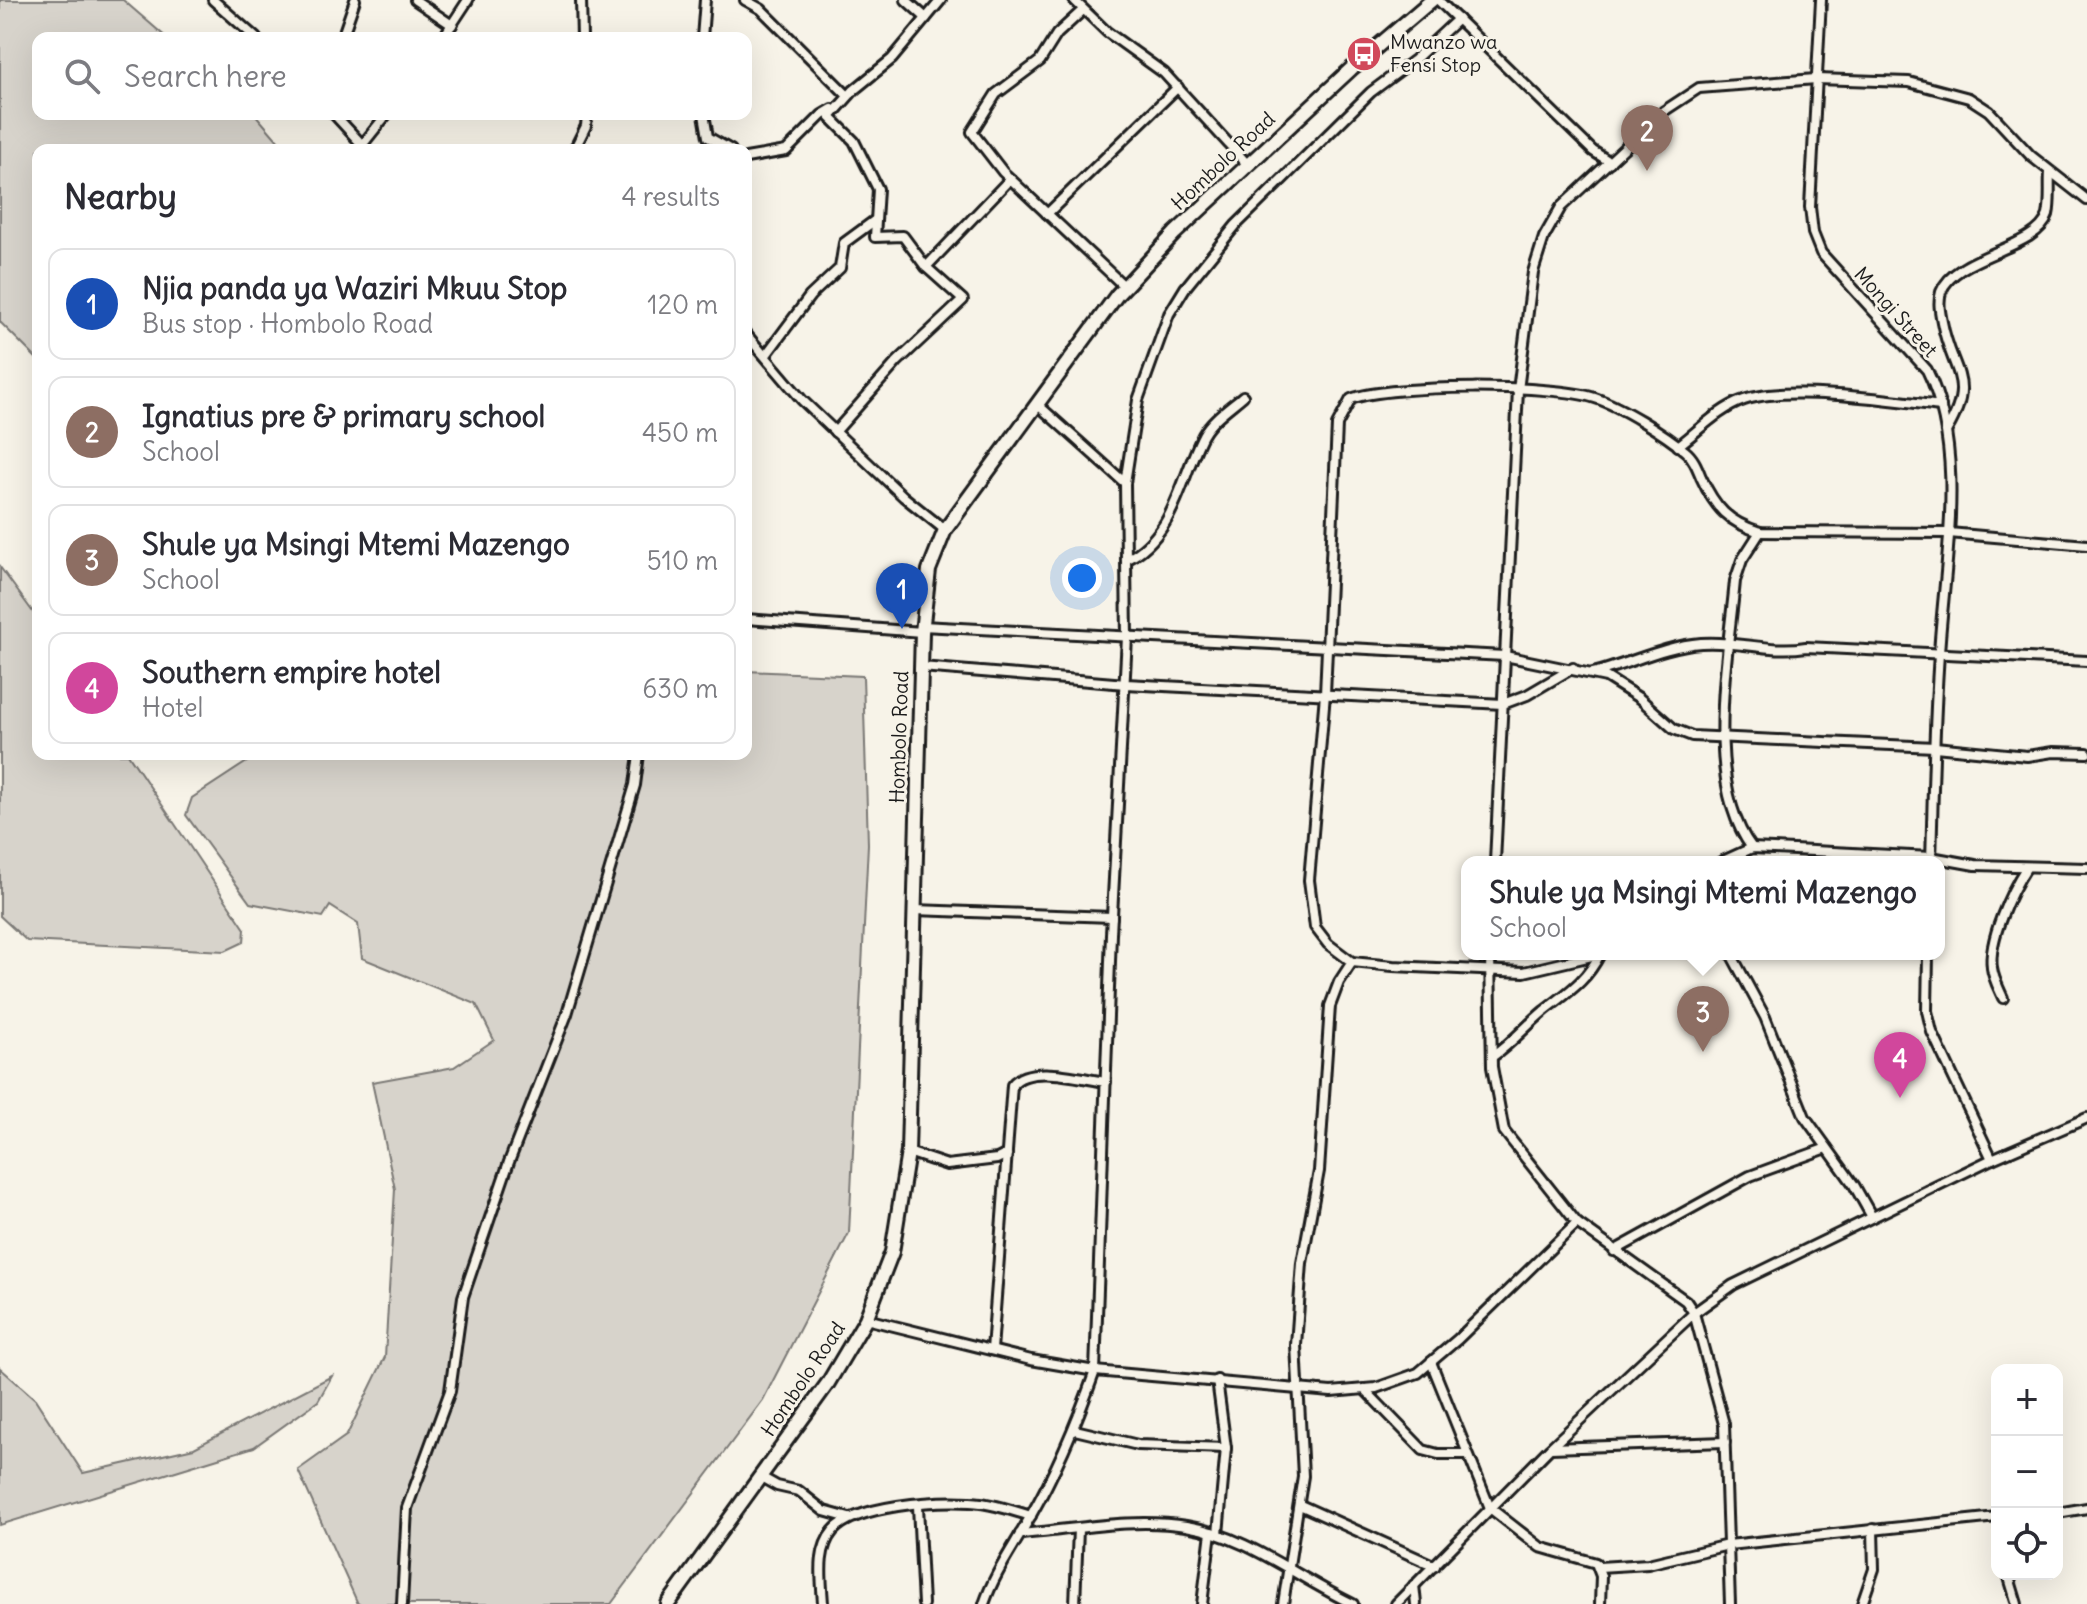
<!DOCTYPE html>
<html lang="en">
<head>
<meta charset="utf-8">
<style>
  body { margin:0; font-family:Delius,sans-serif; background:#f7f7f7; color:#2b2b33 }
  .controls { position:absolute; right:24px; bottom:24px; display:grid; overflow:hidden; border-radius:16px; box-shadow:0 8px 32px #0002 }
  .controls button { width:72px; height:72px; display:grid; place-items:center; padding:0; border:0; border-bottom:2px solid #e1e1e2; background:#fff; color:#2b2b33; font:40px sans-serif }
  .you { position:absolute; left:1082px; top:578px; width:28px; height:28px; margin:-20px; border:6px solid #fff; border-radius:50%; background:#1a73e8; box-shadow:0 0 0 12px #1a73e833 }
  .badge { display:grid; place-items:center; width:52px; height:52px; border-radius:50%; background:#d1495b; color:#fff; font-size:26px; font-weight:700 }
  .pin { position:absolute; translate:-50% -66px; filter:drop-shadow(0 2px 4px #0008) }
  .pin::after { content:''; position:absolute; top:42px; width:28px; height:24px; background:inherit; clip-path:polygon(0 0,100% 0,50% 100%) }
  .popup { position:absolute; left:1461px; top:856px; width:484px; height:104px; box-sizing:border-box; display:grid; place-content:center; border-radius:16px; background:#fff; filter:drop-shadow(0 2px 6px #0005); font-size:26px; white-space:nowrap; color:#7c7c81 }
  .popup b { font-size:30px; color:#2b2b33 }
  .popup::after { content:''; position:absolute; left:50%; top:100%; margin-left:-16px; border:16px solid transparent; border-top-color:#fff }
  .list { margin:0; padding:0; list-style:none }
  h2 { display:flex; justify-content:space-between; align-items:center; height:104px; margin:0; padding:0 32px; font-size:34px }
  h2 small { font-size:26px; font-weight:400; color:#7c7c81 }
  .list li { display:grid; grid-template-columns:52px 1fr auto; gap:24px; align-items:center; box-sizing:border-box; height:112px; margin:0 16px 16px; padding:0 16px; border:2px solid #e1e1e2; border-radius:16px }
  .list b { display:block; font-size:30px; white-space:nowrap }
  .list p { margin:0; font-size:26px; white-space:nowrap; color:#7c7c81 }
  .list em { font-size:26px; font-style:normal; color:#7c7c81 }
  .icon { flex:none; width:44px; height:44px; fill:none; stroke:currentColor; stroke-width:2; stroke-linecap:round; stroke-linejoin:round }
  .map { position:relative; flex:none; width:2087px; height:1604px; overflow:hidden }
  .search { position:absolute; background:#fff; box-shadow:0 8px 32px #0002; left:32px; top:32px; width:720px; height:88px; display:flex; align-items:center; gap:20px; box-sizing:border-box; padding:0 28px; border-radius:16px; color:#7c7c81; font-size:30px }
  .panel { position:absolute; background:#fff; box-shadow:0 8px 32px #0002; left:32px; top:144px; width:720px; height:616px; border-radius:16px }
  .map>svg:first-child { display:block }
  .green { fill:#d7d3cb; stroke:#7a7874; stroke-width:2 }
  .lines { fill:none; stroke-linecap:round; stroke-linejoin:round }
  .street-casing { stroke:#1c1c1c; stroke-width:14 }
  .secondary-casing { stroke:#1c1c1c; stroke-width:18 }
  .street { stroke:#f7f3e8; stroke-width:8 }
  .secondary { stroke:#f7f3e8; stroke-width:12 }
  .labels { text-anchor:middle; stroke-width:6; stroke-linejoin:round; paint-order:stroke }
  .poi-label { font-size:20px; fill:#1c1c1c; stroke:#f7f3e8; text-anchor:start }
  .street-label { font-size:20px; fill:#1c1c1c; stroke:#f7f3e8 }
</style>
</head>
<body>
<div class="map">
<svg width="2087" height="1604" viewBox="0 0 2087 1604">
  <rect width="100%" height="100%" fill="#f7f3e8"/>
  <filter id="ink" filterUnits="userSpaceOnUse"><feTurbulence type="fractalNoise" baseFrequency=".0125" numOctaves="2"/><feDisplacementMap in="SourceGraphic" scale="16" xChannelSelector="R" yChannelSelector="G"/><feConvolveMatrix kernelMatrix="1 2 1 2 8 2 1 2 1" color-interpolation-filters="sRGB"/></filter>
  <g filter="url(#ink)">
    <g class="green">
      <polygon points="0,0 123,0 167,38 38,38 38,114 255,114 286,150 38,150 38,360 0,322"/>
      <polygon points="0,567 38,619 38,754 128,754 245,929 244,942 225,951 27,941 0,916"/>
      <polygon points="746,671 863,676 868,844 849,1233 763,1400 611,1604 358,1604 298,1470 347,1435 385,1357 395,1189 372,1082 454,1067 494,1040 476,1004 362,958 358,924 330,906 323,917 250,903 186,815 192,798 259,754 746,754"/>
      <polygon points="0,1368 35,1399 83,1473 194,1448 332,1376 318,1401 254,1447 0,1525"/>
    </g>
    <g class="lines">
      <g class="street-casing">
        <g id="street">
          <polyline points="213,0 256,38"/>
          <polyline points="415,0 452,25"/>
          <polyline points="581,0 582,38"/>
          <polyline points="745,0 761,9 848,96"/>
          <polyline points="906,0 926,18"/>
          <polyline points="1074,0 1107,32 1164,73 1248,165"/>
          <polyline points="1438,0 1593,151 1610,162"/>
          <path d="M1821,0l-11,207 3,26 8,20 106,117c41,83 17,194 12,284 -5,69 -6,139 -8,208"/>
          <polyline points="1083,10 1057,34 1040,61 996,94 972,132 1003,172 1125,287"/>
          <polyline points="342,38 355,0"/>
          <polyline points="443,38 468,0"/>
          <polyline points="702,38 705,0"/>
          <polyline points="334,114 367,150"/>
          <polyline points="704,114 708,137 731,150"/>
          <polyline points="363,144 387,114"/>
          <polyline points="574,150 586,126 587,114"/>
          <polyline points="746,158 786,151 822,115 832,109"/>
          <polyline points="1047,214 1178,87"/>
          <polyline points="926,267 1010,179"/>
          <polyline points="746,334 802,400 904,497 945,530"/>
          <polyline points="766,355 810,296 840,268 844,243 874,221"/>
          <polyline points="1038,405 1125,483"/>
          <path d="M1947,430c30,-51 4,-58 -5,-108 -2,-10 -4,-20 -1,-30 14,-38 96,-42 107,-77 3,-13 1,-30 2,-43"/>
          <polyline points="835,432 897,362 963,300 926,267 903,236 875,237 878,189 854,141 830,117 854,90 892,59 941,0"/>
          <path d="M1678,446c20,-15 42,-38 66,-46 42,-15 149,0 197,6"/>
          <path d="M1126,560c49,-24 54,-81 77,-125 9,-16 26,-27 40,-39"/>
          <polyline points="746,619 922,632"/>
          <polyline points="922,626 1505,656 1606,677 1639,698 1674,729 1692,736 1935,747 2027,756 2053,752 2087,753"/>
          <polyline points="921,667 1126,684 1503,704 1527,695 1573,668"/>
          <path d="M1593,673c36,-9 71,-27 108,-30 36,-3 69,10 105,4l281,14"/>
          <path d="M1752,848c-49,-65 -24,-190 -17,-267l7,-21 18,-28"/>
          <polyline points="1495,862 1518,390 1533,272 1544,237 1561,207 1664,111 1699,88 1816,79 1909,82 1969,98 1989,111 2031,156 2087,200"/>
          <polyline points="1721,862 1752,848 1931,857 1975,865 2087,868"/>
          <polyline points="914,910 1112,917"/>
          <polyline points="1490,954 1492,1067 1504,1131 1577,1223 1686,1301 1694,1313 1724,1424 1730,1604"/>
          <path d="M1600,954l-76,18 -131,-6 -41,-4 -24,-18 -13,-17 -6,-47 16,-186 12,-269 14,-26c40,-15 203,-15 244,-1 25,8 70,36 90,53 8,6 12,16 16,26 14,31 27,45 59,55l189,1 138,12"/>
          <polyline points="1731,954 1765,1017 1805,1117 1854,1185 1872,1217"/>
          <polyline points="1928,954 1927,1011 1932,1032 1992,1159"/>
          <path d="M2003,998c-4,-9 -10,-20 -11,-30 -4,-28 19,-77 34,-100"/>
          <path d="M1492,1057c20,-14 34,-31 52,-46 24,-19 42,-29 56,-57"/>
          <polyline points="908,1152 947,1165 997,1159 1007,1154"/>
          <polyline points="1614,1251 1750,1176 1827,1148"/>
          <polyline points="866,1319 1031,1360 1095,1371 1331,1392 1376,1388 1418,1373 1458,1339 1577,1223"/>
          <path d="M992,1350l20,-265c17,-22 70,-6 94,-3"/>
          <polyline points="1431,1362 1490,1508 1540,1547 1596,1563 1601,1576 1600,1604"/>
          <polyline points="1217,1380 1226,1448 1218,1534"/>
          <polyline points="1364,1389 1423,1450 1438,1454 1468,1454"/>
          <polyline points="1075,1430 1138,1445 1226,1448"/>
          <polyline points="1551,1448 1725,1442"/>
          <polyline points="761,1477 777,1486 799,1491 824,1511 849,1518"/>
          <polyline points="1300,1505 1435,1566"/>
          <polyline points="918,1506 923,1604"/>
          <polyline points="2057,1513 2087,1508"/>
          <path d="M1020,1534c53,-4 112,-17 166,-8 61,10 112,52 167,78"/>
          <polyline points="1599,1567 1648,1564 1728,1545 1997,1517"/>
          <polyline points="2008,1574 2017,1604"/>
          <polyline points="1414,1585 1416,1604"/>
          <polyline points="402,1604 407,1508 450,1391 463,1297 509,1162 567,1014 635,785 639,754"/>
          <path d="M823,1604c-1,-23 -7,-53 10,-73 22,-26 104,-31 137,-29 21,1 41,8 61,14"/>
          <path d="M984,1604c11,-32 30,-57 46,-87 27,-47 47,-95 65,-146l16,-437 16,-297 -2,-154 13,-83 31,-86 16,-26 51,-63 135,-133 43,-32 44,-41"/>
          <polyline points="1075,1604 1078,1529"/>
          <polyline points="1202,1604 1211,1532"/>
          <polyline points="1283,1604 1303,1476 1296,1345 1302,1263 1319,1171 1330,1006 1339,982 1352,962"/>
          <polyline points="1396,1604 1550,1448 1694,1313 1733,1285 1992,1159 2087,1118"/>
          <polyline points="1862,1604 1874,1569 1873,1529"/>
        </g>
      </g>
      <g class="secondary-casing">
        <polyline id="secondary" points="668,1604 828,1383 866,1319 892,1252 908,1152 922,632 929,570 945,530 1117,295 1175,233 1351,69 1432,0"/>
      </g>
      <use href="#street" class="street"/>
      <use href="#secondary" class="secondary"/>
    </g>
  </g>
  <defs>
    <g id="bus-disc" transform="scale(1.8)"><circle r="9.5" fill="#d1495b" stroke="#f7f3e8"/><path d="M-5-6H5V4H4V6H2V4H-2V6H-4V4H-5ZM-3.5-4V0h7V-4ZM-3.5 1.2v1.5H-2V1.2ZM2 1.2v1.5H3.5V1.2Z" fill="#fff"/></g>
  </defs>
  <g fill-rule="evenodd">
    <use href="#bus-disc" x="1364" y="54"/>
  </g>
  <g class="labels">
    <g class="poi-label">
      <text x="1390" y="49">Mwanzo wa<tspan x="1390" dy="23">Fensi Stop</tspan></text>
    </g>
    <g class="street-label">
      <text transform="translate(1223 161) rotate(-43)" y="7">Hombolo Road</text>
      <text transform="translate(1896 312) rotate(48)" y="7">Mongi Street</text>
      <text transform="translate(899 737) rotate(-88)" y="7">Hombolo Road</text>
      <text transform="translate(803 1379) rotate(-56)" y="7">Hombolo Road</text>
    </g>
  </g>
</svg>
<div class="controls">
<button>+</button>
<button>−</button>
<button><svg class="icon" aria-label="locate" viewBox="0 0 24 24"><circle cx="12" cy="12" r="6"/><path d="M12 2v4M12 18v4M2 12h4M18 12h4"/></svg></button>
</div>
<div class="you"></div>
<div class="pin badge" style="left:902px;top:629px;background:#1a4fb4">1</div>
<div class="pin badge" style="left:1647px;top:171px;background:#8d6e63">2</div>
<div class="pin badge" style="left:1703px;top:1052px;background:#8d6e63">3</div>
<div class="popup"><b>Shule ya Msingi Mtemi Mazengo</b>School</div>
<div class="pin badge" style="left:1900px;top:1098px;background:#d1479c">4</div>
<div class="search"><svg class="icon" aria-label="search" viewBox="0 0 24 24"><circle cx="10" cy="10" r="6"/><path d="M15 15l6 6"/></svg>Search here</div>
<section class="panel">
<h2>Nearby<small>4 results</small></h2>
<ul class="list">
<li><span class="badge" style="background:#1a4fb4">1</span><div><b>Njia panda ya Waziri Mkuu Stop</b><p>Bus stop · Hombolo Road</p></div><em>120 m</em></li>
<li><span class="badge" style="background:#8d6e63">2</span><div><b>Ignatius pre &amp; primary school</b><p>School</p></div><em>450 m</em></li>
<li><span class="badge" style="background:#8d6e63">3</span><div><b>Shule ya Msingi Mtemi Mazengo</b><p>School</p></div><em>510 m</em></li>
<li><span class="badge" style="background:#d1479c">4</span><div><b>Southern empire hotel</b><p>Hotel</p></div><em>630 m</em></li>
</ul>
</section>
</div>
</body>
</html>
